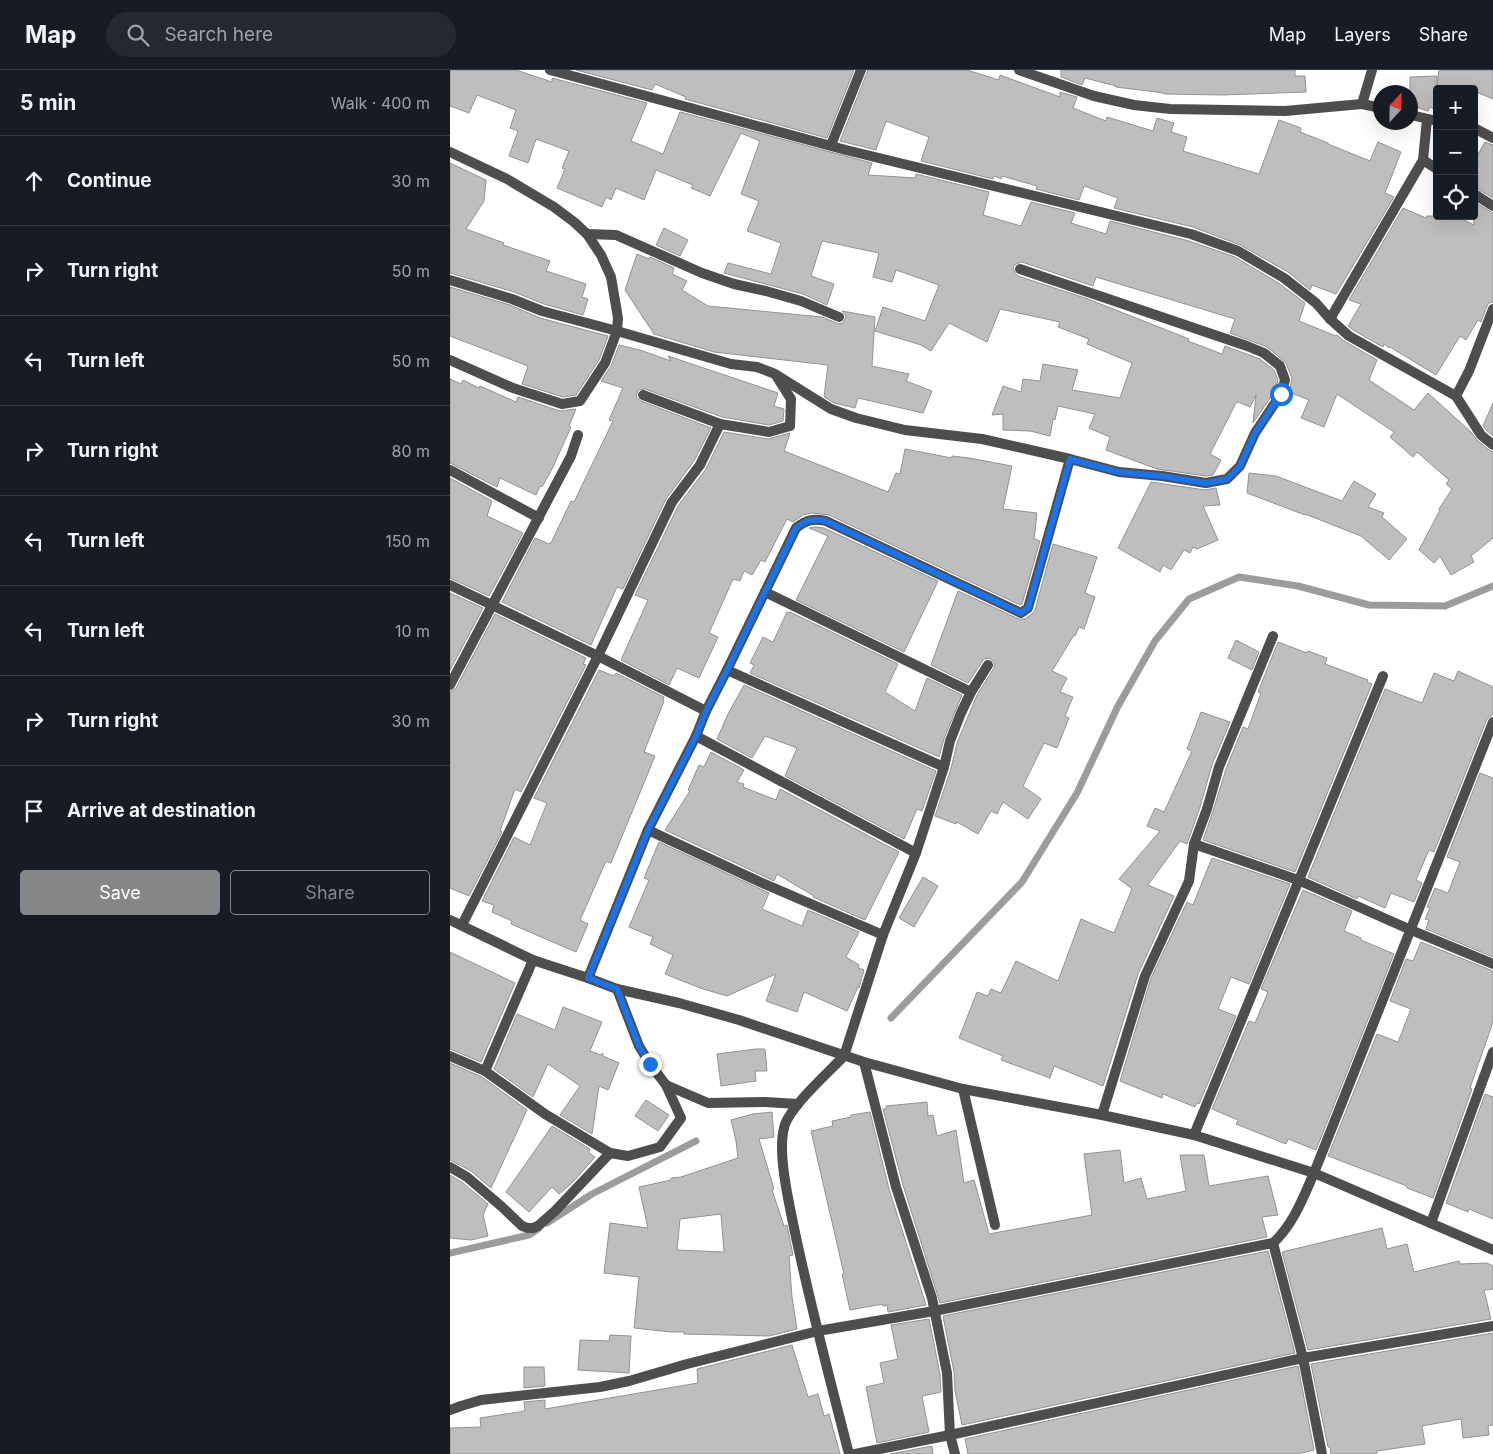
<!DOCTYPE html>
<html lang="en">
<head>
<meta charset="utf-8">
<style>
  body { margin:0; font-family:Inter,sans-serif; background:#242831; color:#f1f3f6 }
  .controls { position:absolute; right:15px; top:15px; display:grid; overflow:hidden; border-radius:5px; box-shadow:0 5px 20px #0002 }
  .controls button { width:45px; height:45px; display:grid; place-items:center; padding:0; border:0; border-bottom:1px solid #363941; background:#171b24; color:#f1f3f6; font:25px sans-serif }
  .compass { position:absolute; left:923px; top:15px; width:45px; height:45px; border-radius:50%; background:#171b24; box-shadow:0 5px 20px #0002; rotate:22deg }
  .stop { position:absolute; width:15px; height:15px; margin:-11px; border:4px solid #1a73e8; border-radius:50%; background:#fff }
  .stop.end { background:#1a73e8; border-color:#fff; box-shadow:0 1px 5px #0008 }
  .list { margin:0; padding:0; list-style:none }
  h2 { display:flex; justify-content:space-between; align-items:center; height:65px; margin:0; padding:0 20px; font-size:21px }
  h2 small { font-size:16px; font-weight:400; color:#9ea1a6 }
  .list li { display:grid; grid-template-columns:32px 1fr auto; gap:15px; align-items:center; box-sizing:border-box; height:90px; padding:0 20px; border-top:1px solid #363941 }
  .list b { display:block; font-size:19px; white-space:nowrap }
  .list em { font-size:16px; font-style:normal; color:#9ea1a6 }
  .actions { display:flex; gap:10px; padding:15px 20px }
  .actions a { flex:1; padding:11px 0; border:1px solid #858687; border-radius:5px; text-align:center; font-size:18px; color:#858687 }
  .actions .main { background:#858687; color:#fff }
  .icon { flex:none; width:28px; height:28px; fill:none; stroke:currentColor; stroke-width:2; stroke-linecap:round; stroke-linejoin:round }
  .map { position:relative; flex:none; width:1043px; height:1384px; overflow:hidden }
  header { display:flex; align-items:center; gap:30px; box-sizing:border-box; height:70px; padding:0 25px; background:#171b24; border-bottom:1px solid #363941 }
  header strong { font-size:24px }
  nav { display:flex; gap:28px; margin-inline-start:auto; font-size:18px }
  .search { width:350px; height:45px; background:#242831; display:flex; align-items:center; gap:12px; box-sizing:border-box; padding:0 18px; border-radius:28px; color:#9ea1a6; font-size:19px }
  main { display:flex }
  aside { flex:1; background:#171b24 }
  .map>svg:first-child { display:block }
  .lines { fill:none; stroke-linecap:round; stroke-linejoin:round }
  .stream { stroke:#9c9c9c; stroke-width:7 }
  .building { fill:#bebebe; stroke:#929292; fill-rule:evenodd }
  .service { stroke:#4e4e4e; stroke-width:10 }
  .minor { stroke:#4e4e4e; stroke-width:10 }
  .tertiary { stroke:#4e4e4e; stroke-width:10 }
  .route { stroke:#1a73e8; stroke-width:6 }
</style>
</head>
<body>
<header>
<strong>Map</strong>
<div class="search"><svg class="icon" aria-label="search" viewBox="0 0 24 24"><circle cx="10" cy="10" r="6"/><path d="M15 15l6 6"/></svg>Search here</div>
<nav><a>Map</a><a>Layers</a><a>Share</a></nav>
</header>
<main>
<aside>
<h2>5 min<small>Walk · 400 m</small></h2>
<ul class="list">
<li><svg class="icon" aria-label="ahead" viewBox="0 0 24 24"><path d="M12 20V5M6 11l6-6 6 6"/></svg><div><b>Continue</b></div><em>30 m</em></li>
<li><svg class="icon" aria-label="right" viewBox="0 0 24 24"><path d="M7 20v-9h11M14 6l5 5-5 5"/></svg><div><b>Turn right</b></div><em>50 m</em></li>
<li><svg class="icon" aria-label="left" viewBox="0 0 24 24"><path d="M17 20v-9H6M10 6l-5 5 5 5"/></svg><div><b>Turn left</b></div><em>50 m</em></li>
<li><svg class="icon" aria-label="right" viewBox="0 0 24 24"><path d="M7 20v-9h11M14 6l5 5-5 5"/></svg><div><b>Turn right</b></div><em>80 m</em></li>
<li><svg class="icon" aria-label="left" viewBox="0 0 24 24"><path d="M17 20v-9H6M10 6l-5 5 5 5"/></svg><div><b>Turn left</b></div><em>150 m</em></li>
<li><svg class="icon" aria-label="left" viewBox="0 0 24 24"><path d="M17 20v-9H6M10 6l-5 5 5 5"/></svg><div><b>Turn left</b></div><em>10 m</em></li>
<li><svg class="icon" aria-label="right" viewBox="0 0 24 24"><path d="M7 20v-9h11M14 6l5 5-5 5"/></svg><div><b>Turn right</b></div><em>30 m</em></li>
<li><svg class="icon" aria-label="arrive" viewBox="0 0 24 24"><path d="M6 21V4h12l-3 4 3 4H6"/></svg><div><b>Arrive at destination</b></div></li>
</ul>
<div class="actions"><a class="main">Save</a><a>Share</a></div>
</aside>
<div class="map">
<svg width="1043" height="1384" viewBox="0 0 1043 1384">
  <rect width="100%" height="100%" fill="#fff"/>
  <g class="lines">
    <g class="stream">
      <polyline points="441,948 572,812 627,723 668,636 705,571 739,529 789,507 848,516 919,535 995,536 1043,516"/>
      <polyline points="97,1153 142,1124 246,1071"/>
      <polyline points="0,1183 79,1165 88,1159"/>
    </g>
  </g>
  <g class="building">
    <polygon points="0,0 66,0 102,12 102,8 197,33 181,71 213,84 230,42 422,93 418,105 465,108 466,104 539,122 533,145 571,156 581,132 625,143 621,153 656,164 660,151 739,171 785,187 830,214 855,233 849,251 886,266 886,265 888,266 896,272 927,290 919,310 964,340 978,323 1021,362 1027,370 1039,380 1043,382 1043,468 1021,486 1024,492 1001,505 990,486 984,493 969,480 990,440 989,439 1002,419 996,414 999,410 967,382 963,387 940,367 944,362 887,324 874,357 851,348 859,330 839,322 842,308 836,293 817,277 780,263 785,249 646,207 643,216 572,192 566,194 563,197 565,203 568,206 638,229 739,269 738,271 772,284 775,276 810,289 824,300 828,310 825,321 803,353 806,325 800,337 788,332 786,333 760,384 771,390 763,405 756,406 707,399 656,380 660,367 639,358 645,344 608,336 605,350 603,349 600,366 580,361 553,360 553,344 542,345 553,316 571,322 573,309 590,311 593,294 628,300 622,320 670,328 682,293 637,274 639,269 608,257 610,252 550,239 537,272 499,253 481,281 471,275 425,261 433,237 475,251 489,215 446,200 442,212 423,207 429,183 372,171 361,206 384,214 377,235 353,224 274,203 278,193 321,204 331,173 297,161 309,131 291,124 310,71 291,63 260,126 241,118 243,115 206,100 194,130 166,118 161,130 156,127 152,137 107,118 115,99 112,98 119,81 86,69 78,93 59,86 68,61 60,58 66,40 27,25 19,43 0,36"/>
    <polygon points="126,0 404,0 377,68 235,29 236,27 205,14 202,20"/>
    <polygon points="418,0 517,0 549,10 550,5 610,27 610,22 627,27 623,38 656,51 657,47 703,61 707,48 724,53 721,62 737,67 733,81 809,104 829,50 851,58 850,62 878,73 878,74 920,91 928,72 951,82 935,123 944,127 886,224 862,215 860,220 838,202 790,175 743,157 664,138 668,128 634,116 629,130 586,119 587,116 552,106 551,109 544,106 543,109 471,91 479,67 436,51 426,80 390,71"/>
    <polygon points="611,0 845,0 845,6 855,6 856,22 772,25 714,24 714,23 666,17 666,16 635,8 632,15 611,7"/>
    <polygon points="989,0 1043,0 1043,29 1024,21 1024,19 987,19 987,40 980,37 978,41 960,35 960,7 987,6 987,16"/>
    <polygon points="1035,72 1043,75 1043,128 1024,117 1024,92"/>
    <polygon points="0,93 36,110 34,131 16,159 54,173 53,175 100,191 96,201 136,214 132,227 138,229 133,245 94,234 64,222 0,203"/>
    <polygon points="1024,132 1043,143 1043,232 1039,233 1037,236 1031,252 1028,250 1016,270 1010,266 986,305 940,277 939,278 934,274 933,277 903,260 898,256 911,234 899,230 953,138 976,148 977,146 1006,146 1024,155"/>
    <polygon points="214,158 238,170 230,186 206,175"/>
    <polygon points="187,184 199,189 200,187 224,198 222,204 237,211 232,220 258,236 372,247 389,254 393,253 395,249 396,246 392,241 425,247 422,296 459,304 456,311 482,321 473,343 408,328 405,338 384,333 374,327 378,295 264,282 204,264 175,220"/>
    <polygon points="0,217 60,235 90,248 158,266 149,290 126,325 113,327 72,314 78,296 0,266"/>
    <polygon points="169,275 190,280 221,291 218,286 328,323 324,336 334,339 333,351 319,355 272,347 195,319 188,320 186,327 191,331 261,358 244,391 216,429 173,519 167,517 141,575 52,532 85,468 99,474 100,473 101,473 121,431 124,432 163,351 159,350 173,318 151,311 161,296"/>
    <polygon points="0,309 11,314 13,310 29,318 30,316 66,332 68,327 110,341 126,339 119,356 121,357 102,399 92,417 90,416 86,425 50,408 47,417 0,393"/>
    <polygon points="1043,333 1043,366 1036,360 1033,356"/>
    <polygon points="274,362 318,369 340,363 334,381 438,422 446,403 450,404 455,379 502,388 502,386 519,388 562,396 553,439 587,443 584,469 590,471 572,534 570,535 379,445 362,443 353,445 343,452 337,449 315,492 311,490 302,505 294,501 290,511 283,509 259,563 268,567 249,608 227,598 219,615 171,590 198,530 185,525 228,436 256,399"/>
    <polygon points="799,403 826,406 892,431 904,411 926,424 918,437 934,443 932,447 957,469 939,490 911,466 855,444 855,445 797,423"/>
    <polygon points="0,408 42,431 37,446 73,463 39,526 0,508"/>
    <polygon points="701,412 755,420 766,418 770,435 753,436 768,470 747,479 743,477 740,483 734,480 721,500 713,495 710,502 668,478"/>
    <polygon points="364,457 374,458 488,511 454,582 346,530 378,466 359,458"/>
    <polygon points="603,474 647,487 635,523 645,527 634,559 629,557 625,566 624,565 602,601 617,608 610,622 623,627 615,646 619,648 607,678 594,673 573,716 591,729 578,749 553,732 547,744 541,741 528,764 507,752 506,754 485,746 501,699 507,673 527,625 544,598 544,592 539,588 534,589 518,613 481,595 508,521 569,549 575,549 582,544 585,540"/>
    <polygon points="0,523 33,538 0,600"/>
    <polygon points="337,542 339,543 340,542 448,594 435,622 465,641 477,608 512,625 494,669 489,687 300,603 304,595 300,593 313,567 323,572"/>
    <polygon points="45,544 136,588 133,594 136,595 71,722 65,719 50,761 52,762 19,826 0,818 0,622 6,618"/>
    <polygon points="786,570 809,582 802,600 778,588"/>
    <polygon points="828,572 857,583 858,581 877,588 875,594 918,610 917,612 922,614 845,802 753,770 763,741 776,699 793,657 798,659 811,623 808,622"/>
    <polygon points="149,600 164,606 166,603 214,627 213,630 214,631 194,682 205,686 161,793 156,791 130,850 138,854 126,882 61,854 62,851 42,842 44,835 32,831 64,767 80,775 97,733 84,728"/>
    <polygon points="1008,601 1043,617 1043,642 1042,645 1037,649 984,782 979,780 966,810 972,813 964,832 941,823 935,838 908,826 907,829 858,807 935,619 972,633 984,603 1004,611"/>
    <polygon points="294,615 486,701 472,741 467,739 454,769 335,706 347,678 315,666 302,688 267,669 278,644"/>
    <polygon points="751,642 780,652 762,695 750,737 737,774 730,771 698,815 724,826 688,904 653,1016 604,996 600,1008 551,990 553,986 509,968 527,922 538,926 541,919 551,923 566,891 608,911 631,849 664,863 682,819 669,809 710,761 697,756 705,738 714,742 742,681 737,679"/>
    <polygon points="261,682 294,700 287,712 294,714 293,717 326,730 330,719 449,782 415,850 363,827 364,826 327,804 324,811 215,760 240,721 238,720 249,695 254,697"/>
    <polygon points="1030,703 1043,708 1043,887 976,859 979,850 975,849 980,838 977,837 985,818 998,823 1010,792 997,787"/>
    <polygon points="209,772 319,823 312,839 352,856 358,840 409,862 396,887 409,895 408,898 414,900 409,918 408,917 397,941 354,922 347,942 316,931 326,904 277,926 250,918 215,904 223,885 200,874 203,867 179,857 199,810 194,808"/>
    <polygon points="762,788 840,814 799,914 781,907 768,939 786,946 749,1034 747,1033 745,1037 713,1024 712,1028 670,1011 701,908 737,832 743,835"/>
    <polygon points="473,807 488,816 464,857 449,848"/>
    <polygon points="853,820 902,841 894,861 911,868 911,870 944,884 866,1080 838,1069 836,1074 786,1054 788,1050 762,1039 799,951 805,953 818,922 811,919"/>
    <polygon points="971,872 1043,901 1043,952 1020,1018 1022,1019 983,1128 957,1118 957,1116 878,1086 927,964 948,972 961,939 940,931 956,889 963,891"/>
    <polygon points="0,882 65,913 31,992 0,979"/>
    <polygon points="113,937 152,952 140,981 151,985 153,983 153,986 169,993 158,1020 149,1016 142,1064 110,1045 130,1016 98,994 83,1027 44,999 67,944 105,960"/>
    <polygon points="306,979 315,979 317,1001 305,1001 306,1011 271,1016 267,984"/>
    <polygon points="0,993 32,1007 77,1040 41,1118 21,1101 0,1090"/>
    <polygon points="1035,1024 1043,1027 1043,1149 1019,1139 1018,1142 996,1133"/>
    <polygon points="196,1030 219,1045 208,1061 185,1046"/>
    <polygon points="477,1032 478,1046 483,1045 487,1066 506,1060 514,1113 524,1110 539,1164 642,1145 634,1084 670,1080 674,1113 691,1108 697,1129 736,1121 730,1085 754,1085 759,1116 818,1106 828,1145 812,1147 817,1167 490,1233 453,1115 433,1039 436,1039 436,1036"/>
    <path d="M322,1042l2,25 -15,2 15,50 -2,1 12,36 3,-1 6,30 -4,1 3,41 5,32 -28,7 -85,-2v-2h-13l-37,-4 5,-51 -35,-4 6,-50 38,5 -9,-41 32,-7v-2l10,-1 57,-19 -2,-17 -5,-21 22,-6zM271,1144l3,38 -47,-2 3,-31z"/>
    <polygon points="420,1042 439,1119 476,1235 438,1242 437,1235 433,1236 433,1234 400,1240 392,1204 394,1204 361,1061 383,1056 382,1051 401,1047 401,1045"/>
    <polygon points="102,1056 140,1079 139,1083 145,1087 124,1111 109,1124 102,1117 79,1142 56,1122"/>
    <polygon points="0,1105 13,1113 38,1134 33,1145 38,1166 21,1170 0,1168"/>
    <polygon points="932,1158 937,1179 957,1174 964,1202 1009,1191 1010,1194 1037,1193 1043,1196 1043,1219 1034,1220 1041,1249 858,1280 832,1182"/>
    <polygon points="818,1181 845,1283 512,1355 505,1321 504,1302 493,1246"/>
    <polygon points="479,1249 490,1304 491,1322 472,1326 479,1362 427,1373 416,1317 434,1313 430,1293 448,1289 441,1255"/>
    <polygon points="1043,1263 1043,1355 1038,1356 1039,1365 1013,1368 1011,1349 972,1356 975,1374 927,1381 927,1384 881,1384 880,1377 878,1377 861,1294"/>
    <polygon points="160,1265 181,1266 179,1303 128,1300 130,1270 159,1271"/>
    <polygon points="342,1275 358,1327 368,1324 374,1346 379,1344 390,1384 0,1384 0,1358 31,1357 30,1348 75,1341 74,1332 95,1330 95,1339 248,1313 247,1299"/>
    <polygon points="848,1296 864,1380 847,1384 518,1384 515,1369"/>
    <polygon points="74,1297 94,1297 95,1316 74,1318"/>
    <polygon points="482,1376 483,1384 440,1384"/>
  </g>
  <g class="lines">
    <polyline class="service" points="216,1015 258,1033 315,1032 348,1034"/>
    <g class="minor">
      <polyline points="100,0 396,80 741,164 788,181 834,208 866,233 880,249 899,266 1006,326 1031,365 1043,375"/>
      <polyline points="569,0 644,26 684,35 720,39 835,41 912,34 922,0"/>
      <polyline points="912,34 931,38"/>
      <polyline points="961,45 987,51"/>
      <polyline points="1024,58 1043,68"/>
      <polyline points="381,75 411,0"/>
      <polyline points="0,82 57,109 104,137 124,152 137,164 151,185 161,207 168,248 167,261 155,293 130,331 112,334 63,318 0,290"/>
      <polyline points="973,90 987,99"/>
      <polyline points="1024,124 1043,136"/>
      <polyline points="137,164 166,165 252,203 284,214 316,221 351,231 389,247"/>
      <polyline points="0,210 62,229 92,241 167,261 281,294 307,297 325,304 381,339 406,348 455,360 532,369 620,389 669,402 712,406 756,413 777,409 790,396 805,363 831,324 835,310 830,296 814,283 797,276 570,199"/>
      <polyline points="880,249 973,90 977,49"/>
      <polyline points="193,325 270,354"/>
      <polyline points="1006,326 1019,301 1043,239"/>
      <polyline points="0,400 89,448"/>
      <polyline points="0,515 148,586 256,641"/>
      <polyline points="315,522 521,622"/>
      <polyline points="277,600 494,697"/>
      <polyline points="0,615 121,386 128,365"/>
      <polyline points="246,666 466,783"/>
      <polyline points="198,760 310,812 433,865"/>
      <polyline points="744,774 848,810 961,860 1043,894"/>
      <polyline points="12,855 148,586 222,432 250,395 270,354 319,362 340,356 341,329 327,307"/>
      <path d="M138,908l60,-148 48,-94 10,-25 21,-41 69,-142c10,-8 17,-10 30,-7l195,92 7,-5 42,-149"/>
      <polyline points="0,986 35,1001 95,1044 160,1083 178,1086 210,1077 231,1048 216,1015 200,994 189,976 167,919"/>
      <polyline points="394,986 433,865 466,783 494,697 500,671 511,643 521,622 538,595"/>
      <polyline points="414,992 446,1117 482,1228 497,1303 500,1365 505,1384"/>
      <polyline points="35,1001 83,890"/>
      <polyline points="513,1019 545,1155"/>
      <polyline points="652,1045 695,906 739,811 744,774 757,739 769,697 823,566"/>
      <polyline points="744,1065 933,606"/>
      <polyline points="0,1097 17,1107 51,1136 72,1156 78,1158 83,1158 88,1156 105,1141 160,1083"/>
      <polyline points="981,1153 1043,982"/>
      <polyline points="823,1173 853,1288 872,1384"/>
      <path d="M0,1340l11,-4 20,-6 119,-13 29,-6 58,-17 131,-33 116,-20 339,-68c20,-18 30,-45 41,-70l179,-451"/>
      <polyline points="405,1384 500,1365 853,1288 1043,1256"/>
    </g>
    <g class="tertiary">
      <polyline points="0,850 83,890 101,896 138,908 167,919 229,933 289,950 414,992 513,1019 652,1045 744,1065 864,1103 1043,1180"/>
      <path d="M394,986c-15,16 -56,52 -60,72 -6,23 3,66 8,90 16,79 37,158 57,236"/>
    </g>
  </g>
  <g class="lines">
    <path class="route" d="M200,994l-11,-18 -22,-57 -29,-11 60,-148 48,-94 10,-25 21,-41 69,-142c10,-8 17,-10 30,-7l195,92 7,-5 42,-149 49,13 43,4 44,7 21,-4 13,-13 15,-33 26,-39"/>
  </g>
</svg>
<div class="controls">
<button>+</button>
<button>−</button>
<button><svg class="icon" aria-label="locate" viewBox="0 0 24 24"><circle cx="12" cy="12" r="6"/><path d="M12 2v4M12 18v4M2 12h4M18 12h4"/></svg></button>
</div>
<svg class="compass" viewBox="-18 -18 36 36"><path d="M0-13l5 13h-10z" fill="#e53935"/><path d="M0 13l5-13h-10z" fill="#9ea1a6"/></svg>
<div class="stop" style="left:831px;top:324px"></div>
<div class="stop end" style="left:200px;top:994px"></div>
</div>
</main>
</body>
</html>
